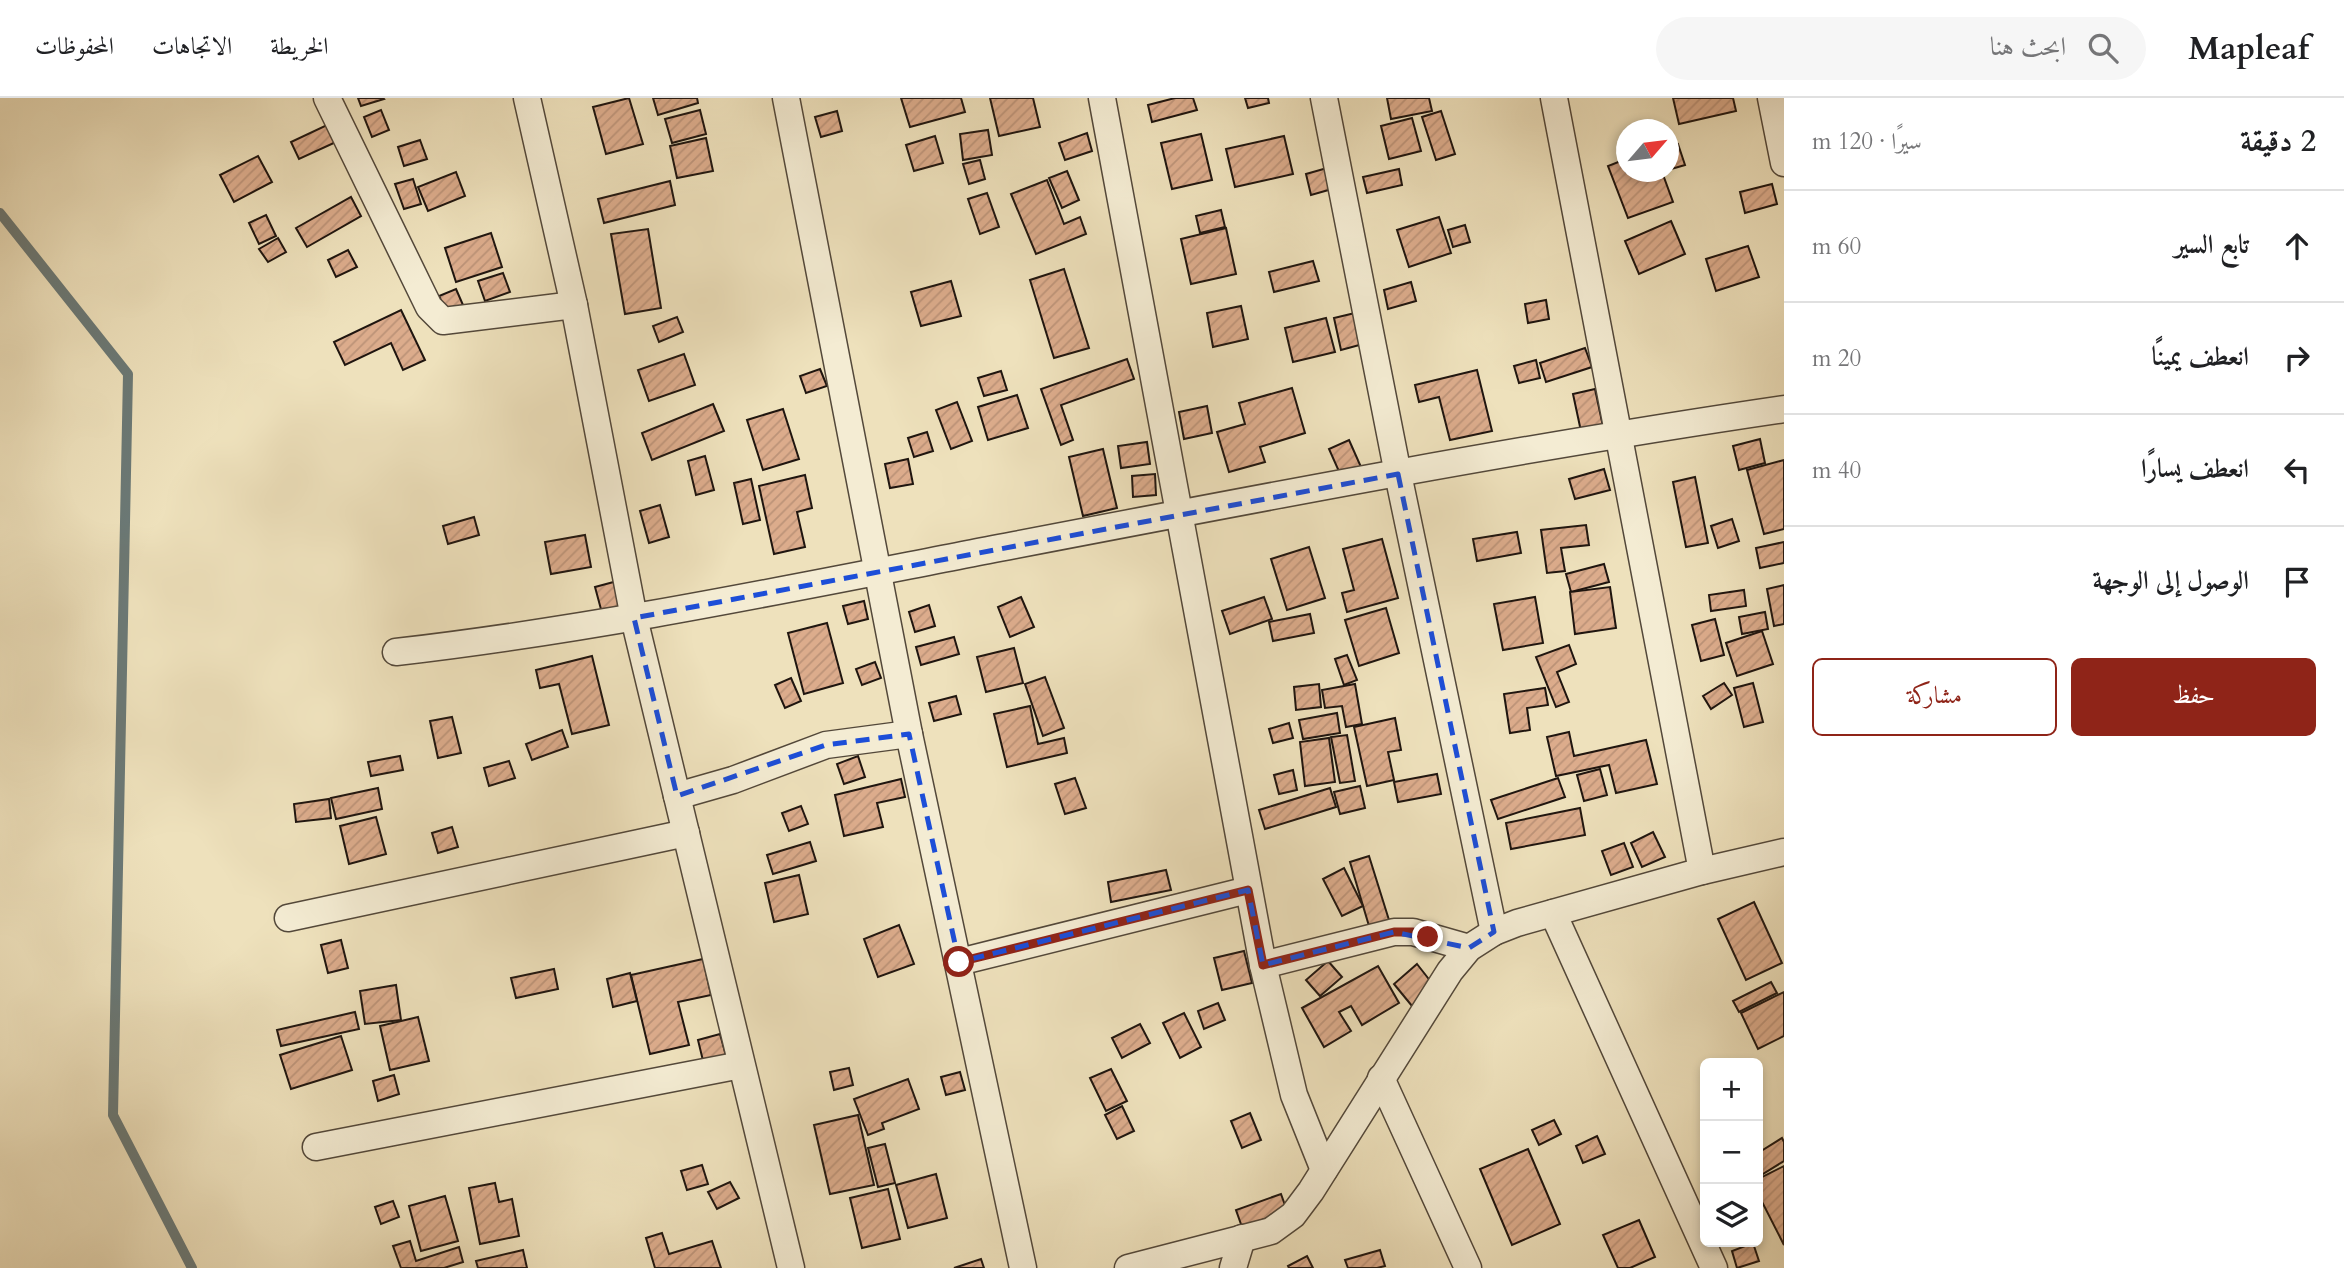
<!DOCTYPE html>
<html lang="ar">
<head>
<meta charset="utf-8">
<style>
  body { margin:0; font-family:Cardo,Amiri,serif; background:#f6f6f6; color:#202124; direction:rtl }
  .controls { position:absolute; right:21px; bottom:21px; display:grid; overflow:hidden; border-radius:10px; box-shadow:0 4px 10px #0003 }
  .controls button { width:63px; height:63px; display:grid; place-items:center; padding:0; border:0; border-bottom:2px solid #e0e0e0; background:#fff; color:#202124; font:35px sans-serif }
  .compass { position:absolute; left:1616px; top:21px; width:63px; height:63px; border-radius:50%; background:#fff; box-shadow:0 4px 10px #0003; rotate:62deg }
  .stop { position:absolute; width:21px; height:21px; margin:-16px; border:5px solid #8f2418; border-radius:50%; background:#fff }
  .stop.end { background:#8f2418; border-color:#fff; box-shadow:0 2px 7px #0008 }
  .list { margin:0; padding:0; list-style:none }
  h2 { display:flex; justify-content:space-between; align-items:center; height:91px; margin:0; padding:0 28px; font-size:30px }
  h2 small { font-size:23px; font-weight:400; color:#757577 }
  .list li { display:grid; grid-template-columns:46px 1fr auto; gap:21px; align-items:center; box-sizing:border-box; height:112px; padding:0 28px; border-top:2px solid #e0e0e0 }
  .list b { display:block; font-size:26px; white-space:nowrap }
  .list em { font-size:23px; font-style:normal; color:#757577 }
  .actions { display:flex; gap:14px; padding:21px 28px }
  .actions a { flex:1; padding:16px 0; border:2px solid #8f2418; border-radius:10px; text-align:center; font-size:24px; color:#8f2418 }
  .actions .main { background:#8f2418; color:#fff }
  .icon { flex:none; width:38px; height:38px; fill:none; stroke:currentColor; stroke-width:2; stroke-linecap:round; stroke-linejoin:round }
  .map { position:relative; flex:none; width:1784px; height:1170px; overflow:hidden; direction:ltr }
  header { display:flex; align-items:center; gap:42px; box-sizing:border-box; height:98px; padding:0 35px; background:#fff; border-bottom:2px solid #e0e0e0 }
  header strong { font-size:33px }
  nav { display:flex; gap:38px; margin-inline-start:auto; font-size:24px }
  .search { width:490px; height:63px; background:#f6f6f6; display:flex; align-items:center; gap:18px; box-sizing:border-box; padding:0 24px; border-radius:38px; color:#757577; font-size:26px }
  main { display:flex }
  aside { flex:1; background:#fff }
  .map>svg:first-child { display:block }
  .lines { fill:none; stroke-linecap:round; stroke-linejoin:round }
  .stream { stroke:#6b7976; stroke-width:10 }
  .building { fill:url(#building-hatch); stroke:#1f150f; stroke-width:2 }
  .street-casing { stroke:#53483a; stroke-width:29 }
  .street { stroke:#f4ecd3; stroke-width:26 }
  .route { stroke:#8f2418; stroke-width:9 }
  .marked { fill:none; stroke:#1d4ed8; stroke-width:5; stroke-dasharray:14 9; stroke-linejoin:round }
</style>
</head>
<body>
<header>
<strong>Mapleaf</strong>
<div class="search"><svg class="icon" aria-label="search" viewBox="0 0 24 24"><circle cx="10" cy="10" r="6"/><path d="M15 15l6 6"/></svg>ابحث هنا</div>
<nav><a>الخريطة</a><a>الاتجاهات</a><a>المحفوظات</a></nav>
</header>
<main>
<aside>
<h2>2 دقيقة<small>سيرًا · 120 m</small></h2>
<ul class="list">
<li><svg class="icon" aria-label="ahead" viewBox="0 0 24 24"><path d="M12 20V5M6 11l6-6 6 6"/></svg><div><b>تابع السير</b></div><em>60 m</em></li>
<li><svg class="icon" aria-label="right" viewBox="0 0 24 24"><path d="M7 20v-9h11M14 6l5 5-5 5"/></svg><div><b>انعطف يمينًا</b></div><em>20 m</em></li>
<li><svg class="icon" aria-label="left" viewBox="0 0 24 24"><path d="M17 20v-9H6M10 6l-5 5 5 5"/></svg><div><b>انعطف يسارًا</b></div><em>40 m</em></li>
<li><svg class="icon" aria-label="arrive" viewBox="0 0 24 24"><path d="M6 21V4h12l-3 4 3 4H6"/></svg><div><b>الوصول إلى الوجهة</b></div></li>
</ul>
<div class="actions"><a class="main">حفظ</a><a>مشاركة</a></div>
</aside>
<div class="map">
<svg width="1784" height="1170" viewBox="0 0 1784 1170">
  <defs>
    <pattern id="building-hatch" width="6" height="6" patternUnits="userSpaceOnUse" patternTransform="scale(1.75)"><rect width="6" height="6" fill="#dcac8c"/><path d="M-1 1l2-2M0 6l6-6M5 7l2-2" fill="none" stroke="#bc9378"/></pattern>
  </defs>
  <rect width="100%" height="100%" fill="#eee1bc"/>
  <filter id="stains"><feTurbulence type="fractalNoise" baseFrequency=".00286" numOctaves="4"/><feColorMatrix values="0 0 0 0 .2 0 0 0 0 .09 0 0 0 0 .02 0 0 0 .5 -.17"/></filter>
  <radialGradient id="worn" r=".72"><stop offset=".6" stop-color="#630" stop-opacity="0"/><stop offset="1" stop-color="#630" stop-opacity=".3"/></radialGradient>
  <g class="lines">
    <polyline class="stream" points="0,115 128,276 113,1017 192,1170"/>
  </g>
  <g class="building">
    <polygon points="358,0 383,0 384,1 361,8"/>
    <polygon points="629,0 643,46 606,56 593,9"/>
    <polygon points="653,0 697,0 698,5 658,17"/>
    <polygon points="901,0 961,0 965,14 910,29"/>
    <polygon points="990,0 1033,0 1040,29 999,38"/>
    <polygon points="1175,0 1193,0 1197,12 1152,24 1148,7"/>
    <polygon points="1245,0 1268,0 1269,5 1248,10"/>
    <polygon points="1387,0 1429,0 1432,13 1391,21"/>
    <polygon points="1673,0 1733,0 1736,13 1679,26"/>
    <polygon points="381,12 389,32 372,39 364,19"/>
    <polygon points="700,12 706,36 672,45 665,21"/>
    <polygon points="837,13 842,33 821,39 815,19"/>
    <polygon points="1441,13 1455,56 1436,62 1422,19"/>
    <polygon points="1412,20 1421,53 1389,61 1381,28"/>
    <polygon points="327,27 336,44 299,61 291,44"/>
    <polygon points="988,32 992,57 963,62 960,36"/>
    <polygon points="1087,35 1092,53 1065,62 1059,45"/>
    <polygon points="1201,36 1212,82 1172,91 1161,45"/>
    <polygon points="935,38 943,65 914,73 906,47"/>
    <polygon points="1284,38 1293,76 1235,89 1226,51"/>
    <polygon points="706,40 713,73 677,80 670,48"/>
    <polygon points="420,42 427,61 404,68 398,49"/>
    <polygon points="1678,46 1685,67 1668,72 1668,49"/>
    <polygon points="258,58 272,84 234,104 220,77"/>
    <polygon points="1626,61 1626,74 1662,74 1673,104 1628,120 1608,68"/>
    <polygon points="980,62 985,81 969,86 963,66"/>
    <polygon points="1327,70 1332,91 1311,97 1306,76"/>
    <polygon points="1399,71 1402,87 1367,95 1363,79"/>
    <polygon points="1067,73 1079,102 1062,110 1049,80"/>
    <polygon points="456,74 465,98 428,113 418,89"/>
    <polygon points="413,81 421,106 404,111 395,86"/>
    <polygon points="1047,82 1064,126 1080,119 1086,136 1036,156 1011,96"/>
    <polygon points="670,83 675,107 604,125 598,101"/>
    <polygon points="1772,86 1777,106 1745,115 1740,94"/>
    <polygon points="987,95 999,129 980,136 968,101"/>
    <polygon points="351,99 361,118 307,149 296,130"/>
    <polygon points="1221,112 1225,129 1200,135 1196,118"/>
    <polygon points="266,117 276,138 259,146 249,125"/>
    <polygon points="1439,119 1451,155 1409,169 1397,132"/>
    <polygon points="1671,123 1685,156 1639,176 1625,143"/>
    <polygon points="1465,127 1470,144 1453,149 1448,132"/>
    <polygon points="1226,130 1236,176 1191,186 1181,141"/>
    <polygon points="648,131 661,210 625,216 611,136"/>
    <polygon points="491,135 502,169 456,184 445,150"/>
    <polygon points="278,140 286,154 268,164 259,151"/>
    <polygon points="1748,148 1759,179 1716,193 1706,161"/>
    <polygon points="348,152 357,169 336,179 328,162"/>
    <polygon points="1313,163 1319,183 1274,194 1269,174"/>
    <polygon points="1064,171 1089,250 1054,260 1030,182"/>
    <polygon points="503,175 510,194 485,203 478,183"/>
    <polygon points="951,183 961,218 921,228 911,194"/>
    <polygon points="1411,184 1416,203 1388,211 1384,192"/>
    <polygon points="456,191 463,207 446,214 439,198"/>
    <polygon points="1546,202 1549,221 1528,225 1525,206"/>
    <polygon points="1241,208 1248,241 1213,249 1207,215"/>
    <polygon points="401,212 425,262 403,272 391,245 345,267 334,244"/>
    <polygon points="1355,215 1363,246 1341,252 1334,220"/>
    <polygon points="677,219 683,234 659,244 653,228"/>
    <polygon points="1326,220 1335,254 1293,264 1285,230"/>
    <polygon points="1585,250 1592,269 1546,284 1540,265"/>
    <polygon points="684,256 695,287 649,303 638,272"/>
    <polygon points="1127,261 1134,281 1061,307 1073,342 1061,347 1041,291"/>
    <polygon points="1536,262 1540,280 1519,285 1514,268"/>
    <polygon points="820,271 827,288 806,295 800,278"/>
    <polygon points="1477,272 1492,333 1450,342 1439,299 1419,304 1415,287"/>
    <polygon points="1001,273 1007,292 984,298 978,280"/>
    <polygon points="1292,290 1305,335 1260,349 1265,364 1229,374 1217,334 1245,326 1239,305"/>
    <polygon points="1595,291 1604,333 1582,338 1573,296"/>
    <polygon points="1017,297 1028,330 988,342 978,309"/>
    <polygon points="957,304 972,343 951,351 936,312"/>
    <polygon points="713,306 724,333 652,362 642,335"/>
    <polygon points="1207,308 1212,335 1184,341 1179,314"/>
    <polygon points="783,311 799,361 763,372 747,322"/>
    <polygon points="927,334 933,353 914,359 908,340"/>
    <polygon points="1760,341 1765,365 1739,372 1733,348"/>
    <polygon points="1349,342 1361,369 1341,378 1329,351"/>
    <polygon points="1147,344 1150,366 1121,370 1118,348"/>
    <polygon points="1103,351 1117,410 1083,418 1069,359"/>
    <polygon points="705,358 714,392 696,397 688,363"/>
    <polygon points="908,361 913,386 890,390 885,366"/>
    <polygon points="1784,362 1784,431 1764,436 1747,372"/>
    <polygon points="1604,371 1610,392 1575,401 1569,381"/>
    <polygon points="1155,376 1156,397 1133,399 1132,378"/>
    <polygon points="805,377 812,410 797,414 805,449 774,456 759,388"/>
    <polygon points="1695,379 1708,445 1686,449 1673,384"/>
    <polygon points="751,381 760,422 743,426 734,385"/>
    <polygon points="660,407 669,439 649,445 640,413"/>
    <polygon points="474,419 479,437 448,446 443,428"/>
    <polygon points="1732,421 1739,443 1718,450 1711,428"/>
    <polygon points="1586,427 1589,447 1561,450 1565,473 1547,475 1541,432"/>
    <polygon points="1517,434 1521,455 1477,463 1473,441"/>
    <polygon points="585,437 591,469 551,476 545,444"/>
    <polygon points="1382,441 1398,500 1347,514 1342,495 1354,492 1343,451"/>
    <polygon points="1784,444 1784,465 1760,470 1756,450"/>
    <polygon points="1309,449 1325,500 1287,512 1271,461"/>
    <polygon points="1604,466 1609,484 1571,494 1566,476"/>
    <polygon points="621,482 628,507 602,515 595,489"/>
    <polygon points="1784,487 1784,526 1774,528 1767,491"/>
    <polygon points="1610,489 1616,530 1575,536 1570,494"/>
    <polygon points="1744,492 1746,508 1711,513 1709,497"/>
    <polygon points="1021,499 1034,529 1010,539 998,509"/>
    <polygon points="1264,499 1272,521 1230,536 1222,513"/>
    <polygon points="1535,499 1543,545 1503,552 1494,506"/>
    <polygon points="864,503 868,521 848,526 843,508"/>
    <polygon points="929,507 935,528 915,534 909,514"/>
    <polygon points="1386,510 1399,555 1359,568 1345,522"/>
    <polygon points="1765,514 1768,531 1742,536 1739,519"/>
    <polygon points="1310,516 1314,535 1273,543 1269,524"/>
    <polygon points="1715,521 1724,557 1701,563 1692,527"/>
    <polygon points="827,525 843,585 804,596 788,535"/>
    <polygon points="1762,533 1773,566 1737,578 1726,545"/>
    <polygon points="954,539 959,556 921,567 916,549"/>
    <polygon points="1569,547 1576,566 1557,574 1569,604 1556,609 1536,559"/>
    <polygon points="1014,550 1023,585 986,594 977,559"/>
    <polygon points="1347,557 1357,582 1344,587 1335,561"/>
    <polygon points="592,558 609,627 572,636 559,586 540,590 536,572"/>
    <polygon points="875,564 881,580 862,587 856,571"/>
    <polygon points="1045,579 1064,630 1043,638 1025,586"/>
    <polygon points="791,580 801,603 785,610 775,587"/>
    <polygon points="1724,585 1732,597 1711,611 1703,598"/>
    <polygon points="1753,585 1763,624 1744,629 1734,590"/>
    <polygon points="1319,586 1321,609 1296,612 1294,589"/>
    <polygon points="1355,586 1362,626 1346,629 1342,608 1325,610 1322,592"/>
    <polygon points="1545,590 1548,607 1527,610 1530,632 1510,635 1504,596"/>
    <polygon points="956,598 961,616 934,623 929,605"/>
    <polygon points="1030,608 1038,646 1064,640 1067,655 1007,669 994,616"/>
    <polygon points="1337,615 1340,635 1303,641 1299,622"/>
    <polygon points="452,619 461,655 438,660 430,623"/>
    <polygon points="1395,620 1401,652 1388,654 1394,682 1367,688 1354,629"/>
    <polygon points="1289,625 1293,640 1273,645 1269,631"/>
    <polygon points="562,632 568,649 532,662 526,646"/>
    <polygon points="1569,634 1574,658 1646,642 1657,686 1616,695 1609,667 1556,678 1547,639"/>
    <polygon points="1347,637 1355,683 1340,685 1331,639"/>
    <polygon points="1329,640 1335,684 1305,688 1300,644"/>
    <polygon points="400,658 403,672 371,678 368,664"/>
    <polygon points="858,658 865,679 844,686 837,666"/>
    <polygon points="509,663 515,680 489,688 484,670"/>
    <polygon points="1600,671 1607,697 1584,703 1577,677"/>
    <polygon points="1293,672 1297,692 1279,696 1274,677"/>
    <polygon points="1437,676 1441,696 1398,704 1394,684"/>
    <polygon points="1075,680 1086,710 1065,716 1055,686"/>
    <polygon points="1558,680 1565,699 1498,721 1491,702"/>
    <polygon points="901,681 905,699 877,705 883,729 844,738 835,697"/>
    <polygon points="1360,688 1365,710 1340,716 1334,694"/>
    <polygon points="378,690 382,711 336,721 331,700"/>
    <polygon points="1330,690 1336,709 1265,731 1259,712"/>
    <polygon points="329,701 331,720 296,724 294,706"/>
    <polygon points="801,708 808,726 789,733 782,715"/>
    <polygon points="1580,710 1585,737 1511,751 1506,725"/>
    <polygon points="376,719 386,756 349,766 340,728"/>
    <polygon points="452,729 458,749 438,755 432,735"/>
    <polygon points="1653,734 1665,759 1642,769 1631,745"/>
    <polygon points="810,744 816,763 773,776 767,757"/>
    <polygon points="1624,745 1633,769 1611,777 1602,753"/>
    <polygon points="1369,758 1389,822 1369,828 1350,764"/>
    <polygon points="1344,770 1363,808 1342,818 1323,781"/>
    <polygon points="1166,772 1171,792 1111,804 1108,784"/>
    <polygon points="799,777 808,816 774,824 765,785"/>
    <polygon points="1754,804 1782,865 1746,882 1718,821"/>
    <polygon points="899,827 914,866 878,879 864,841"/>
    <polygon points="341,842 348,870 328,875 321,847"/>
    <polygon points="1244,853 1252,885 1222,892 1214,860"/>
    <polygon points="703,861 711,897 678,904 689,947 650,956 631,877"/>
    <polygon points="1328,863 1342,879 1320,898 1306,882"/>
    <polygon points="1417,866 1435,889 1412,908 1394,886"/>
    <polygon points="1378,868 1399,905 1362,927 1351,908 1339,914 1351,933 1324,949 1302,910"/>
    <polygon points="554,871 558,891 516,900 511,880"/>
    <polygon points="630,875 637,903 613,909 607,881"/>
    <polygon points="1771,884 1777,895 1739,914 1733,903"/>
    <polygon points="396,887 401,922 365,926 360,893"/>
    <polygon points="1784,894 1784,938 1758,951 1741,915"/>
    <polygon points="1218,905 1225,922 1204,931 1198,913"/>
    <polygon points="355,914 359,931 281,948 277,932"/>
    <polygon points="1184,915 1201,949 1180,960 1163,925"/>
    <polygon points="418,919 429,963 390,972 380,928"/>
    <polygon points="1140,926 1150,945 1122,960 1112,940"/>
    <polygon points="720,936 728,965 705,971 698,942"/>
    <polygon points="341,938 352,972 291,991 280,957"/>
    <polygon points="849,970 853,987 834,992 830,974"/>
    <polygon points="1111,971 1127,1003 1106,1013 1090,980"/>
    <polygon points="960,974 965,992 946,997 941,979"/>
    <polygon points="394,977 399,996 378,1003 373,983"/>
    <polygon points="908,981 919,1011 882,1025 884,1031 868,1037 854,1001"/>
    <polygon points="1122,1008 1134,1033 1117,1041 1105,1017"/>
    <polygon points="1250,1015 1261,1042 1242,1050 1231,1023"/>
    <polygon points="858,1017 874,1087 830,1096 814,1027"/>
    <polygon points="1554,1022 1561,1036 1539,1047 1532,1032"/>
    <polygon points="1597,1038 1605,1056 1583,1065 1576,1048"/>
    <polygon points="1782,1040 1784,1044 1784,1063 1758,1079 1758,1055"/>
    <polygon points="885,1046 895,1085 878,1089 868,1050"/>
    <polygon points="1528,1051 1560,1126 1512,1147 1480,1071"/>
    <polygon points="702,1067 708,1086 687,1092 681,1073"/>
    <polygon points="1784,1068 1784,1147 1758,1096 1758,1081"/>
    <polygon points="936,1076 947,1120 908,1130 896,1087"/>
    <polygon points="730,1084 739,1100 717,1111 708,1094"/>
    <polygon points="495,1085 499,1104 512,1101 519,1138 480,1146 469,1090"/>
    <polygon points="888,1091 900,1141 862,1150 850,1100"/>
    <polygon points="1281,1096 1287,1113 1242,1129 1236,1112"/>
    <polygon points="445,1098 458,1143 421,1153 409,1108"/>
    <polygon points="393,1103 399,1119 381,1126 375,1109"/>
    <polygon points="1639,1122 1655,1159 1630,1170 1618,1170 1603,1137"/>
    <polygon points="662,1135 669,1156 712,1143 721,1170 655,1170 646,1140"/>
    <polygon points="410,1143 416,1163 459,1149 463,1164 444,1170 401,1170 393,1148"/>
    <polygon points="1753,1145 1759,1163 1737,1170 1732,1153"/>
    <polygon points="523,1152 527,1170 478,1170 476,1163"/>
    <polygon points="1380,1152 1385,1168 1377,1170 1348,1170 1345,1162"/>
    <polygon points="1307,1158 1313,1170 1289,1170 1288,1168"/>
    <polygon points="981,1161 984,1170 954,1170"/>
  </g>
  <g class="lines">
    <g class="street-casing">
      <g id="street">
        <polyline points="327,0 429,209 443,223 574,207"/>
        <polyline points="527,0 574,207 634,520 791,1170"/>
        <polyline points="786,0 909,636 1023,1170"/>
        <polyline points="1102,0 1263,867 1294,997 1324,1072"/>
        <polyline points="1324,0 1398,376 1494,834"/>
        <polyline points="1554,0 1702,773"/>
        <polyline points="1771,0 1784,65"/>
        <path d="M396,554c192,-22 382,-61 572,-98 271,-52 543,-105 816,-145"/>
        <polyline points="677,698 733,682 826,647 909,636"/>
        <polyline points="1553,815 1714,1170"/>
        <polyline points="288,820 686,735"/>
        <polyline points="959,864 1248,792"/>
        <polyline points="1263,867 1394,834 1413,834 1469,850"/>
        <polyline points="1381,980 1468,1170"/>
        <polyline points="316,1049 741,967"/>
        <polyline points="1128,1170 1271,1133 1293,1117 1311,1093 1450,873 1469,850 1494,834 1517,825 1702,773 1784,754"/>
        <polyline points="1233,1170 1242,1140"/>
      </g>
    </g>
    <use href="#street" class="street"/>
  </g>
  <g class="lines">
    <polyline class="route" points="959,864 1248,792 1263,867 1394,834 1413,834 1428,839"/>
  </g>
  <path class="marked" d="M1398,376l96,458 -25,16 -75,-16 -131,33 -15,-75 -289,72 -50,-228 -83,11 -149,51 -43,-178z"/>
  <rect width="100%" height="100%" filter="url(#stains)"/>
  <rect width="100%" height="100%" fill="url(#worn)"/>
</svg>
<div class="controls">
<button>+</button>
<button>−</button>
<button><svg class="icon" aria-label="layers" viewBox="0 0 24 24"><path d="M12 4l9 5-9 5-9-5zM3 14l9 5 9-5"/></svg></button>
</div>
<svg class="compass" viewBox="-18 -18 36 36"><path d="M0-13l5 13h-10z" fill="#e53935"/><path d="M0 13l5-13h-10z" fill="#757577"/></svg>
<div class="stop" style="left:959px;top:864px"></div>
<div class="stop end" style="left:1428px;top:839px"></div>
</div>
</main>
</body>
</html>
